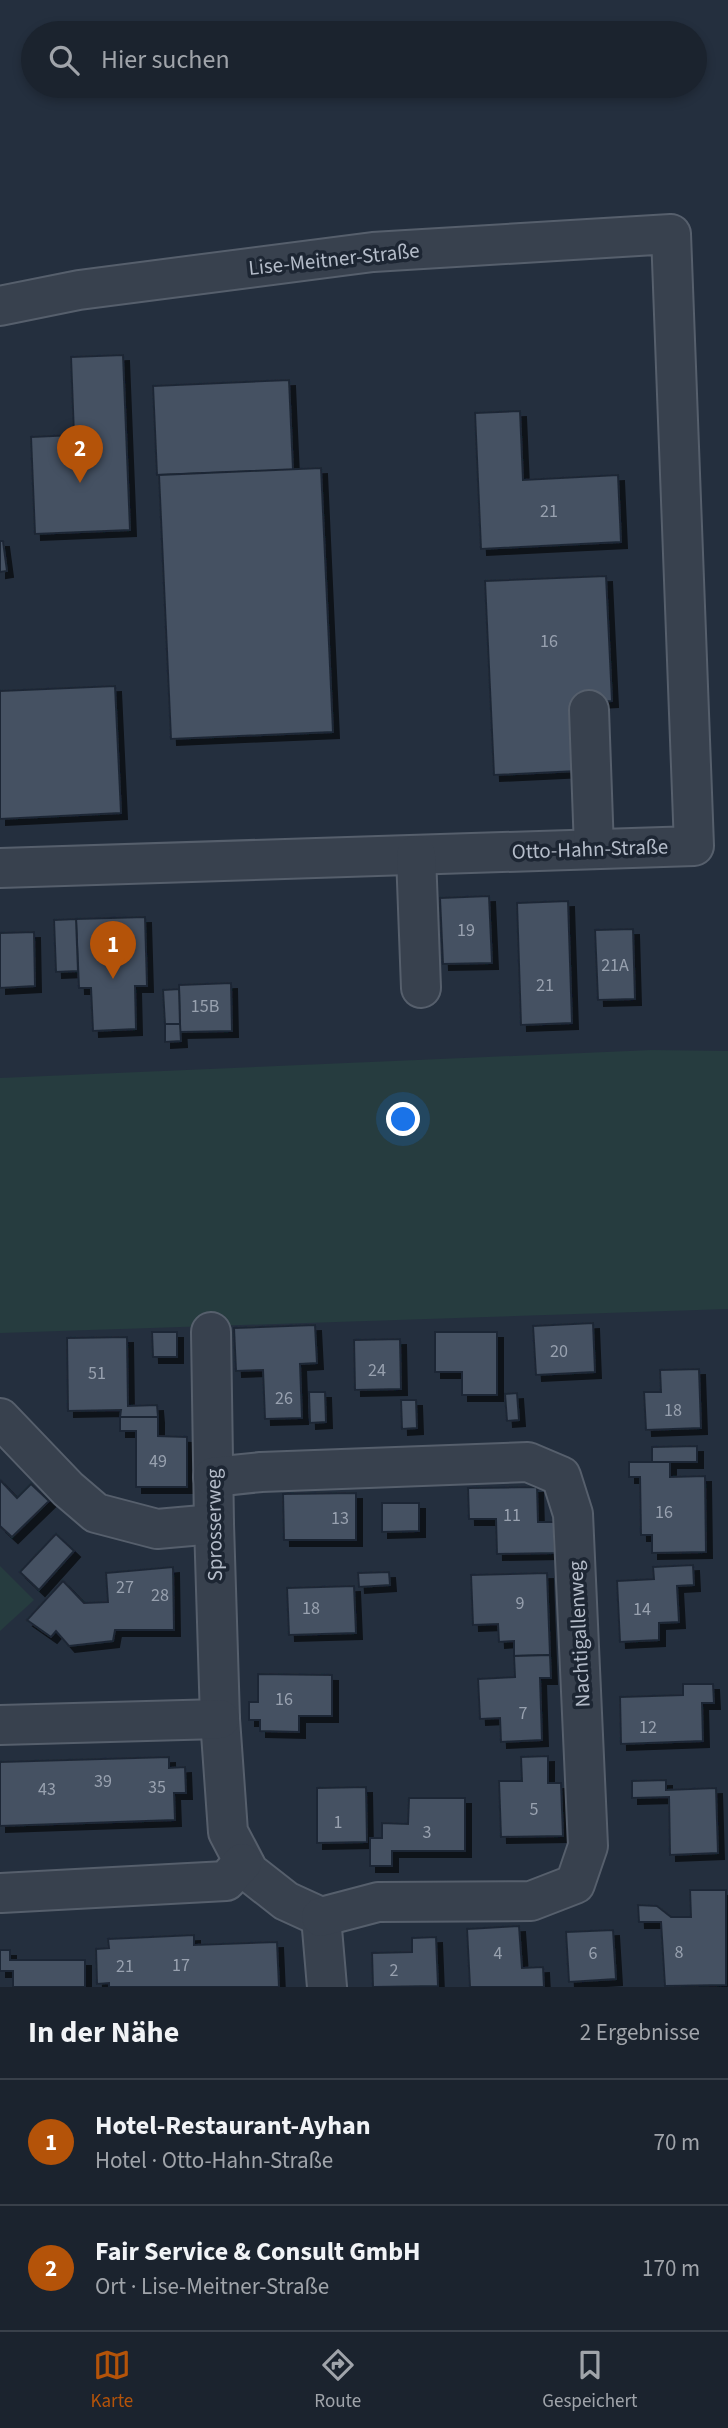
<!DOCTYPE html>
<html lang="de">
<head>
<meta charset="utf-8">
<style>
  body { margin:0; font-family:"Source Sans 3",sans-serif; background:#282f3a; color:#f1f3f6 }
  .you { position:absolute; left:404px; top:1120px; width:24px; height:24px; margin:-18px; border:5px solid #fff; border-radius:50%; background:#1a73e8; box-shadow:0 0 0 10px #1a73e833 }
  .badge { display:grid; place-items:center; width:46px; height:46px; border-radius:50%; background:#b45309; color:#fff; font-size:23px; font-weight:700 }
  .pin { position:absolute; translate:-50% -58px; filter:drop-shadow(0 2px 4px #0008) }
  .pin::after { content:''; position:absolute; top:37px; width:24px; height:21px; background:inherit; clip-path:polygon(0 0,100% 0,50% 100%) }
  .list { margin:0; padding:0; list-style:none }
  h2 { display:flex; justify-content:space-between; align-items:center; height:91px; margin:0; padding:0 28px; font-size:30px }
  h2 small { font-size:23px; font-weight:400; color:#a0a4aa }
  .list li { display:grid; grid-template-columns:46px 1fr auto; gap:21px; align-items:center; box-sizing:border-box; height:126px; padding:0 28px; border-top:2px solid #39404a }
  .list b { display:block; font-size:26px; white-space:nowrap }
  .list p { margin:0; font-size:23px; white-space:nowrap; color:#a0a4aa }
  .list em { font-size:23px; font-style:normal; color:#a0a4aa }
  .icon { flex:none; width:38px; height:38px; fill:none; stroke:currentColor; stroke-width:2; stroke-linecap:round; stroke-linejoin:round }
  .map { position:relative; flex:none; width:728px; height:1987px; overflow:hidden }
  .search { position:absolute; background:#1b232e; box-shadow:0 4px 10px #0003; left:21px; right:21px; top:21px; height:77px; display:flex; align-items:center; gap:18px; box-sizing:border-box; padding:0 24px; border-radius:38px; color:#a0a4aa; font-size:26px }
  .sheet { height:343px; background:#1b232e }
  nav { display:flex; justify-content:space-around; align-items:center; box-sizing:border-box; height:98px; border-top:2px solid #39404a; background:#1b232e; font-size:19px; color:#a0a4aa }
  nav a { display:grid; justify-items:center; gap:4px }
  nav .on { color:#b45309 }
  .map>svg:first-child { display:block }
  .green { fill:#263c3f }
  .building { fill:#455162; stroke:#1f2835; stroke-width:2; filter:url(#shadow) }
  .lines { fill:none; stroke-linecap:round; stroke-linejoin:round }
  .minor-casing { stroke:#565f6c; stroke-width:42 }
  .minor { stroke:#38414e; stroke-width:38 }
  .labels { text-anchor:middle; stroke-width:7; stroke-linejoin:round; paint-order:stroke }
  .number-label { font-size:18px; fill:#98a1af }
  .street-label { font-size:21px; fill:#b4bcc9; stroke:#1d2633 }
</style>
</head>
<body>
<div class="map">
<svg width="728" height="1987" viewBox="0 0 728 1987">
  <defs>
    <filter id="shadow"><feDropShadow dx="6" dy="6" stdDeviation="0" flood-color="#0009"/></filter>
  </defs>
  <rect width="100%" height="100%" fill="#242f3e"/>
  <g class="green">
    <polygon points="652,1050 728,1051 728,1309 0,1333 0,1078"/>
    <polygon points="0,1566 34,1600 0,1631"/>
  </g>
  <g class="building">
    <polygon points="123,355 130,530 35,534 31,437 74,435 71,357"/>
    <polygon points="289,380 293,470 157,475 153,386"/>
    <polygon points="520,411 523,480 618,475 621,542 481,549 475,413"/>
    <polygon points="321,468 333,732 171,739 159,475"/>
    <polygon points="0,541 3,541 7,571 0,572"/>
    <polygon points="606,576 612,701 575,703 578,771 494,775 485,581"/>
    <polygon points="115,686 121,813 0,819 0,691"/>
    <polygon points="489,896 492,963 443,964 440,898"/>
    <polygon points="568,901 572,1023 521,1025 517,903"/>
    <polygon points="145,917 147,986 135,986 136,1029 93,1031 91,988 79,988 76,919"/>
    <polygon points="76,919 78,971 56,972 54,920"/>
    <polygon points="633,929 635,999 598,1000 595,930"/>
    <polygon points="34,932 35,986 0,988 0,933"/>
    <polygon points="231,983 232,1031 180,1032 179,985"/>
    <polygon points="179,989 180,1024 165,1024 163,990"/>
    <polygon points="165,1024 180,1024 181,1041 165,1042"/>
    <polygon points="593,1323 595,1372 536,1375 533,1326"/>
    <polygon points="315,1325 317,1363 300,1364 302,1418 265,1419 263,1370 236,1371 234,1328"/>
    <polygon points="152,1332 177,1332 177,1357 153,1357"/>
    <polygon points="435,1332 497,1332 497,1395 462,1395 462,1372 435,1372"/>
    <polygon points="127,1337 128,1406 157,1405 158,1417 120,1417 121,1410 68,1411 67,1338"/>
    <polygon points="400,1339 401,1389 355,1390 354,1340"/>
    <polygon points="699,1369 701,1428 646,1430 644,1392 661,1392 660,1370"/>
    <polygon points="309,1392 325,1392 326,1422 310,1423"/>
    <polygon points="517,1393 519,1420 507,1421 505,1394"/>
    <polygon points="401,1400 416,1400 417,1428 402,1429"/>
    <polygon points="120,1417 158,1417 158,1436 187,1437 187,1487 136,1487 136,1431 120,1431"/>
    <polygon points="697,1446 697,1462 652,1462 652,1447"/>
    <polygon points="629,1462 670,1462 670,1477 705,1476 706,1552 652,1553 652,1535 641,1535 640,1477 629,1477"/>
    <polygon points="0,1480 17,1498 31,1484 49,1501 12,1537 0,1526"/>
    <polygon points="537,1487 538,1522 554,1522 555,1553 497,1554 496,1519 469,1519 468,1488"/>
    <polygon points="356,1493 356,1540 284,1540 283,1494"/>
    <polygon points="382,1503 419,1503 419,1531 382,1532"/>
    <polygon points="56,1534 74,1551 39,1590 20,1572"/>
    <polygon points="693,1565 694,1585 677,1586 679,1622 659,1623 659,1640 620,1642 617,1581 654,1579 653,1567"/>
    <polygon points="173,1567 174,1630 115,1630 113,1641 69,1646 56,1631 51,1637 27,1620 63,1581 84,1603 108,1602 106,1573"/>
    <polygon points="389,1572 390,1585 359,1587 358,1573"/>
    <polygon points="547,1573 550,1655 514,1656 514,1641 499,1642 498,1624 473,1625 471,1575"/>
    <polygon points="354,1586 356,1633 289,1635 287,1588"/>
    <polygon points="550,1655 551,1678 540,1678 542,1740 501,1742 500,1718 480,1719 478,1679 515,1677 514,1656"/>
    <polygon points="258,1674 332,1675 332,1716 299,1716 299,1732 260,1731 260,1720 249,1720 249,1702 258,1702"/>
    <polygon points="683,1684 713,1684 714,1703 702,1703 703,1741 621,1744 620,1697 683,1695"/>
    <polygon points="548,1756 548,1783 561,1783 563,1836 501,1837 499,1781 522,1781 521,1757"/>
    <polygon points="169,1757 169,1768 185,1767 186,1793 174,1793 175,1820 0,1826 0,1762"/>
    <polygon points="666,1780 666,1790 716,1788 718,1853 670,1855 669,1797 632,1798 632,1781"/>
    <polygon points="366,1787 367,1842 317,1843 317,1788"/>
    <polygon points="409,1798 465,1798 465,1851 392,1851 392,1866 370,1866 370,1838 382,1838 382,1823 408,1824"/>
    <polygon points="690,1890 726,1890 726,1985 665,1986 661,1922 639,1922 638,1905 657,1906 671,1917 691,1917"/>
    <polygon points="519,1926 522,1968 543,1967 544,1987 470,1987 467,1929"/>
    <polygon points="613,1930 616,1979 569,1982 566,1932"/>
    <polygon points="194,1935 194,1945 277,1942 279,1987 109,1987 109,1983 97,1984 96,1949 109,1948 108,1939"/>
    <polygon points="436,1937 438,1986 373,1987 372,1953 412,1952 412,1938"/>
    <polygon points="0,1950 10,1950 10,1960 85,1960 85,1987 13,1987 13,1971 0,1971"/>
  </g>
  <g class="lines">
    <g class="minor-casing">
      <g id="minor">
        <polyline points="0,306 79,290 373,252 671,234 694,846 0,868"/>
        <polyline points="589,710 594,849"/>
        <polyline points="416,855 421,988"/>
        <polyline points="211,1332 214,1524 220,1719 228,1832 249,1872 286,1901 321,1917 327,1987"/>
        <polyline points="0,1418 68,1489 96,1513 157,1529 214,1524"/>
        <polyline points="213,1477 261,1472 528,1462 561,1476 573,1514 588,1846 575,1884 531,1901 378,1902 321,1917"/>
        <polyline points="0,1725 220,1719"/>
        <polyline points="1,1893 226,1881 242,1863"/>
      </g>
    </g>
    <use href="#minor" class="minor"/>
  </g>
  <g class="labels">
    <g class="number-label">
      <text x="549" y="517">21</text>
      <text x="549" y="647">16</text>
      <text x="466" y="936">19</text>
      <text x="615" y="971">21A</text>
      <text x="545" y="991">21</text>
      <text x="205" y="1012">15B</text>
      <text x="559" y="1357">20</text>
      <text x="377" y="1376">24</text>
      <text x="97" y="1379">51</text>
      <text x="284" y="1404">26</text>
      <text x="673" y="1416">18</text>
      <text x="158" y="1467">49</text>
      <text x="664" y="1518">16</text>
      <text x="512" y="1521">11</text>
      <text x="340" y="1524">13</text>
      <text x="125" y="1593">27</text>
      <text x="160" y="1601">28</text>
      <text x="520" y="1609">9</text>
      <text x="311" y="1614">18</text>
      <text x="642" y="1615">14</text>
      <text x="284" y="1705">16</text>
      <text x="523" y="1719">7</text>
      <text x="648" y="1733">12</text>
      <text x="103" y="1787">39</text>
      <text x="157" y="1793">35</text>
      <text x="47" y="1795">43</text>
      <text x="534" y="1815">5</text>
      <text x="338" y="1828">1</text>
      <text x="427" y="1838">3</text>
      <text x="679" y="1958">8</text>
      <text x="498" y="1959">4</text>
      <text x="593" y="1959">6</text>
      <text x="181" y="1971">17</text>
      <text x="125" y="1972">21</text>
      <text x="394" y="1976">2</text>
    </g>
    <g class="street-label">
      <text transform="translate(334 259) rotate(-6)" y="7">Lise-Meitner-Straße</text>
      <text transform="translate(590 849) rotate(-2)" y="7">Otto-Hahn-Straße</text>
      <text transform="translate(214 1525) rotate(-91)" y="7">Sprosserweg</text>
      <text transform="translate(579 1634) rotate(-93)" y="7">Nachtigallenweg</text>
    </g>
  </g>
</svg>
<div class="you"></div>
<div class="pin badge" style="left:113px;top:979px">1</div>
<div class="pin badge" style="left:80px;top:483px">2</div>
<div class="search"><svg class="icon" aria-label="search" viewBox="0 0 24 24"><circle cx="10" cy="10" r="6"/><path d="M15 15l6 6"/></svg>Hier suchen</div>
</div>
<section class="sheet">
<h2>In der Nähe<small>2 Ergebnisse</small></h2>
<ul class="list">
<li><span class="badge">1</span><div><b>Hotel-Restaurant-Ayhan</b><p>Hotel · Otto-Hahn-Straße</p></div><em>70 m</em></li>
<li><span class="badge">2</span><div><b>Fair Service &amp; Consult GmbH</b><p>Ort · Lise-Meitner-Straße</p></div><em>170 m</em></li>
</ul>
</section>
<nav>
<a class="on"><svg class="icon" aria-label="map" viewBox="0 0 24 24"><path d="M3 6l6-2 6 2 6-2v14l-6 2-6-2-6 2zM9 4v14M15 6v14"/></svg>Karte</a>
<a><svg class="icon" aria-label="directions" viewBox="0 0 24 24"><path d="M12 3l9 9-9 9-9-9zM9 14v-3h6M13 9l2 2-2 2"/></svg>Route</a>
<a><svg class="icon" aria-label="saved" viewBox="0 0 24 24"><path d="M7 4h10v16l-5-4-5 4z"/></svg>Gespeichert</a>
</nav>
</body>
</html>
